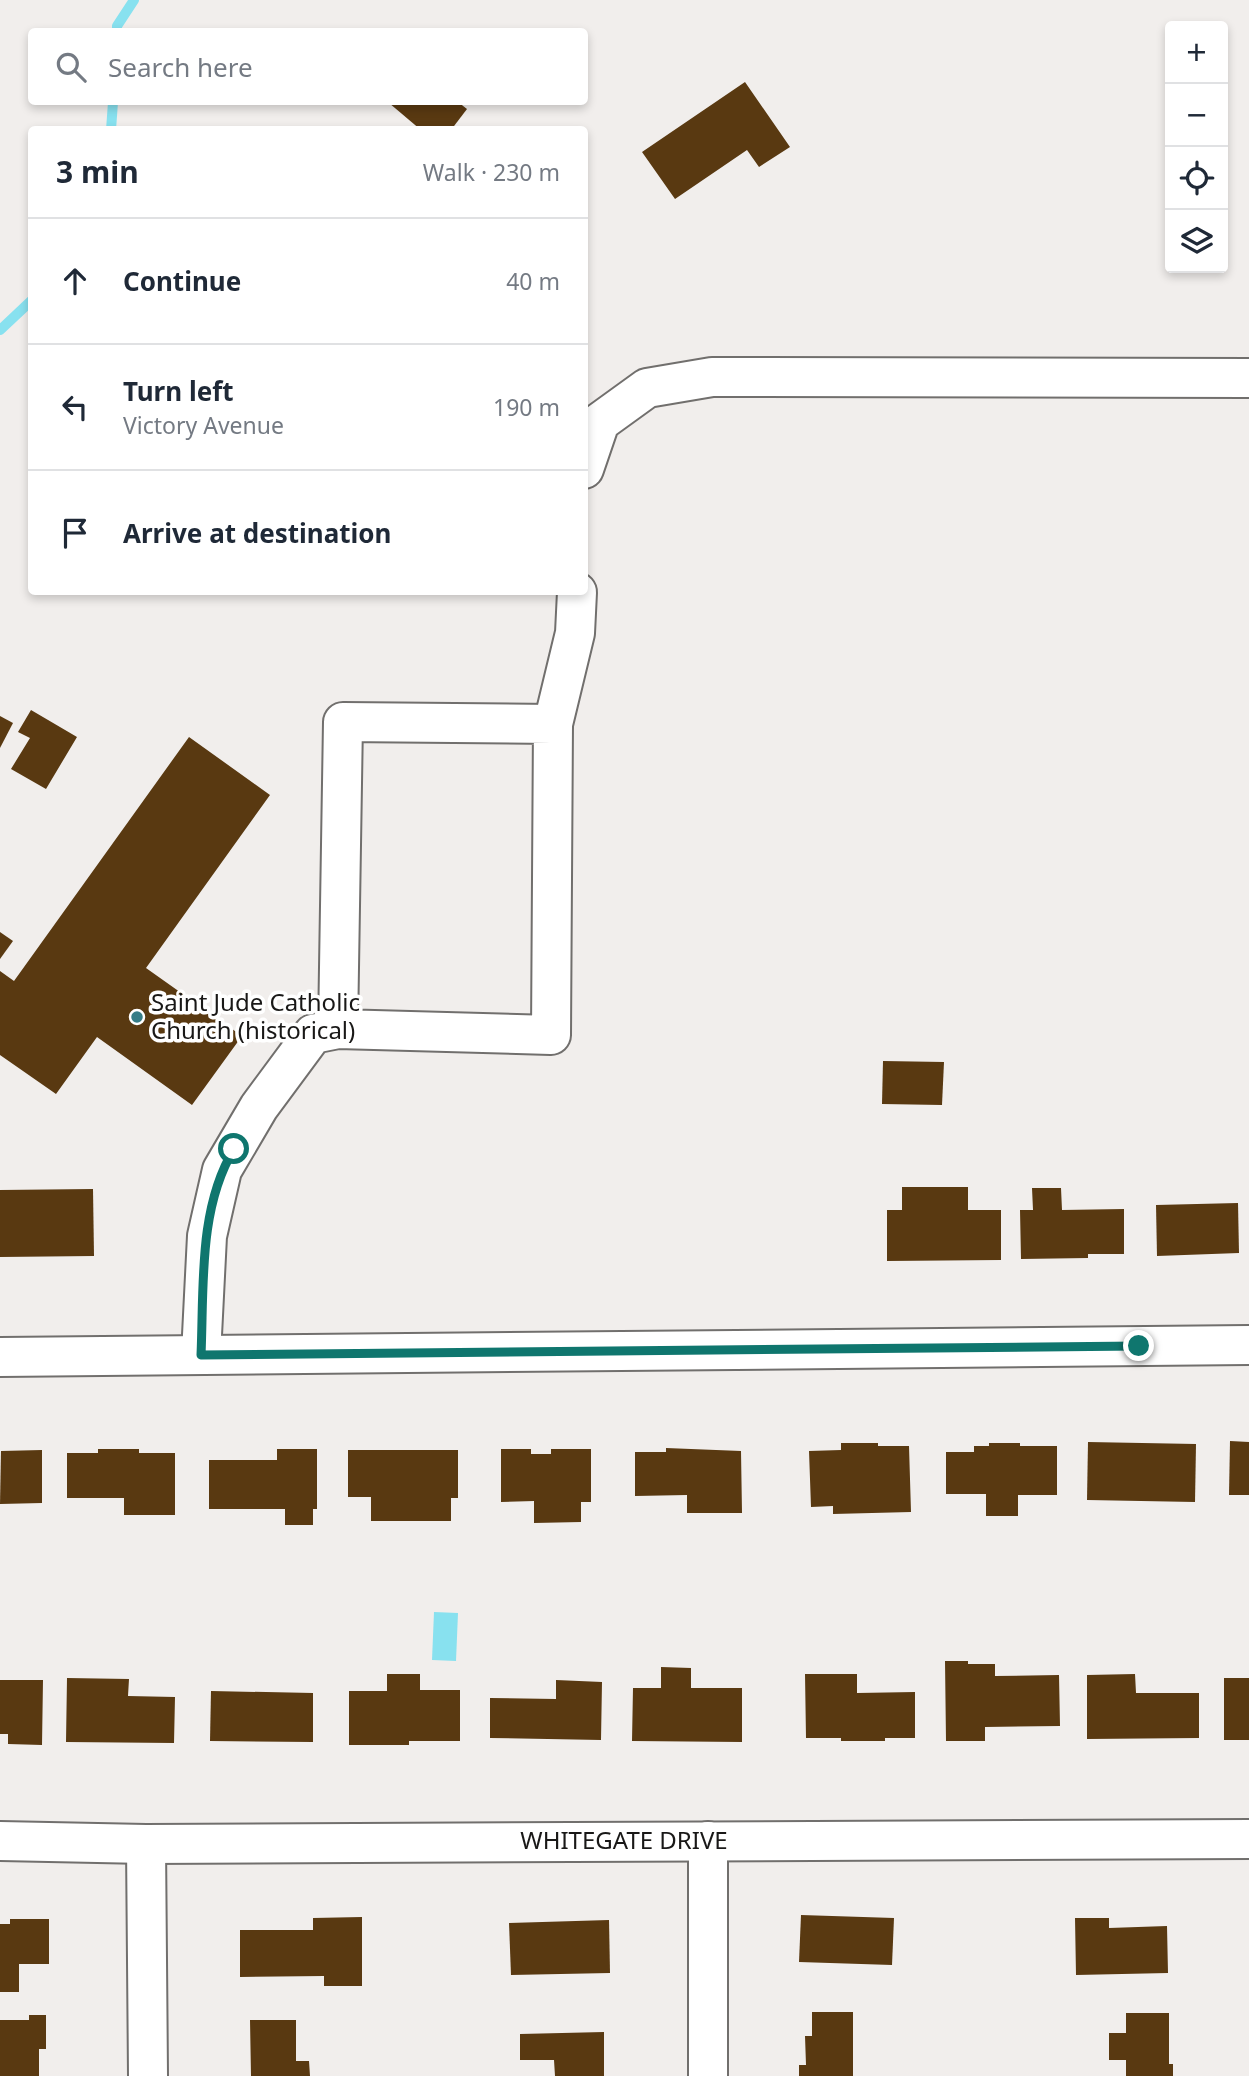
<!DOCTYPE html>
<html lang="en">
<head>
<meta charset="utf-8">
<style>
  body { margin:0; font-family:"Noto Sans",sans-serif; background:#f6f6f7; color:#1f2937 }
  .controls { position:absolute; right:21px; top:21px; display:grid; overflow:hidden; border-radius:7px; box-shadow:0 4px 10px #0003 }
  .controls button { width:63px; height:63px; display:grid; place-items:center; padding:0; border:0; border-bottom:2px solid #e0e1e3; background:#fff; color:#1f2937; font:35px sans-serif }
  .stop { position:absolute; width:21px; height:21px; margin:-16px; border:5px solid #0f766e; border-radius:50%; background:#fff }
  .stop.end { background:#0f766e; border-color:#fff; box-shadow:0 2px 7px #0008 }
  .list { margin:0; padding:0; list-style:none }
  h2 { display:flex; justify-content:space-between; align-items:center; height:91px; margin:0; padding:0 28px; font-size:30px }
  h2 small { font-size:23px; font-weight:400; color:#747a83 }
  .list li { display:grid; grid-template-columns:46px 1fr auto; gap:21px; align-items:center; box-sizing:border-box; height:126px; padding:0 28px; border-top:2px solid #e0e1e3 }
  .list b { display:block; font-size:26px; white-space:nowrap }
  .list p { margin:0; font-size:23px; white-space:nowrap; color:#747a83 }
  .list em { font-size:23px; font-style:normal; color:#747a83 }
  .icon { flex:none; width:38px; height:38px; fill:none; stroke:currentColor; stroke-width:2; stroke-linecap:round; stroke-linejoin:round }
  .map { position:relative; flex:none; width:1249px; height:2076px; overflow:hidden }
  .search { position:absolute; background:#fff; box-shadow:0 4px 10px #0003; left:28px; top:28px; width:560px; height:77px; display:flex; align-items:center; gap:18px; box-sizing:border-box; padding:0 24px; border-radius:7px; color:#747a83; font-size:26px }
  .panel { position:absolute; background:#fff; box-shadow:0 4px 10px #0003; left:28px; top:126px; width:560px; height:469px; border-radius:7px }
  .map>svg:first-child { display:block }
  .water { fill:#88e1ef }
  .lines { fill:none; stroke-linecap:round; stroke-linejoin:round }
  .stream { stroke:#88e1ef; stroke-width:10 }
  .building { fill:#593911 }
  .minor-casing { stroke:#716f6d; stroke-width:42 }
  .minor { stroke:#fff; stroke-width:38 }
  .route { stroke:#0f766e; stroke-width:9 }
  .poi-dot { fill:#357c86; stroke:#fff; stroke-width:2.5 }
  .labels { text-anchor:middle; stroke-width:7; stroke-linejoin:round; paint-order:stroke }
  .poi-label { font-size:24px; fill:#191817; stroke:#fff; text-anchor:start }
  .street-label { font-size:24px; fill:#191817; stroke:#fff }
</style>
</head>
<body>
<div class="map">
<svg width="1249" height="2076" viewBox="0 0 1249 2076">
  <rect width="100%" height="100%" fill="#f1eeec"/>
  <polygon class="water" points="434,1612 458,1613 456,1661 432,1660"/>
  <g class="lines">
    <g class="stream">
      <polyline points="117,32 117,26 134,0"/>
      <polyline points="111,130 113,102"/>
      <polyline points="0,330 32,300"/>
    </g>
  </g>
  <g class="building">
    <polygon points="745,82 790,147 759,167 747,150 675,199 642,152"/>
    <polygon points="390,102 458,102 467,109 451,130 421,130 389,103"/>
    <polygon points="31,710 77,737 46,789 11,769 30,738 18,732"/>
    <polygon points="0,716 13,723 0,748"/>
    <polygon points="189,737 270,795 146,968 242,1036 192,1105 97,1037 56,1094 0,1055 0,971 14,981"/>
    <polygon points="0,932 13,941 0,959"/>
    <polygon points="883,1061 944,1062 942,1105 882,1104"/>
    <polygon points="902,1187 968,1187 968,1210 1001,1210 1001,1260 887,1261 887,1210 902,1210"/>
    <polygon points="1032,1188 1061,1188 1062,1210 1124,1209 1124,1254 1088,1254 1088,1258 1021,1259 1020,1210 1033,1210"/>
    <polygon points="93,1189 94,1256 0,1257 0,1190"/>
    <polygon points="1238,1203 1239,1253 1157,1256 1156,1205"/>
    <polygon points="1230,1441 1249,1442 1249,1495 1229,1495"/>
    <polygon points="1088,1442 1196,1444 1195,1502 1087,1500"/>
    <polygon points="841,1443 878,1443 878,1446 909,1446 911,1512 833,1514 833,1506 811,1507 809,1451 841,1450"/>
    <polygon points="989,1443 1020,1443 1020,1446 1057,1446 1057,1495 1018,1495 1018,1516 986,1516 986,1494 946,1494 946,1452 974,1452 974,1446 989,1446"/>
    <polygon points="666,1448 741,1451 742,1513 687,1513 687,1495 635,1496 635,1452 666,1452"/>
    <polygon points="98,1449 139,1449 139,1453 175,1453 175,1515 124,1515 124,1498 67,1498 67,1453 98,1453"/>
    <polygon points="277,1449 317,1449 317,1509 313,1509 313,1525 285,1525 285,1509 209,1509 209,1460 277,1460"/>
    <polygon points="501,1449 531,1449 531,1454 551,1454 551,1449 591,1449 591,1502 581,1502 581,1522 534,1523 534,1501 501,1502"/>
    <polygon points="42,1450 42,1503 0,1504 1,1451"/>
    <polygon points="348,1450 458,1450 458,1498 451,1498 451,1521 371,1521 371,1497 348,1497"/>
    <polygon points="945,1661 968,1661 968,1664 995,1664 995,1676 1059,1675 1060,1726 985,1727 985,1741 946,1741"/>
    <polygon points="661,1667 691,1668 691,1688 742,1688 742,1742 632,1741 633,1688 661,1688"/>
    <polygon points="387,1674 420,1674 420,1690 460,1690 460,1741 409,1741 409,1745 349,1745 349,1691 387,1691"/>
    <polygon points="805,1674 857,1674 857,1693 915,1692 915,1738 885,1738 885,1741 841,1741 841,1738 806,1738"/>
    <polygon points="1135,1674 1136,1693 1199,1693 1199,1738 1087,1739 1087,1675"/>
    <polygon points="67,1678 129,1679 128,1696 175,1697 174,1743 66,1742"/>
    <rect x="1224" y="1678" width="25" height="62"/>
    <polygon points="0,1680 43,1680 42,1745 8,1744 8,1734 0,1734"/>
    <polygon points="556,1680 602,1682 601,1740 490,1738 490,1698 556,1699"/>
    <polygon points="211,1691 313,1693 313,1742 210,1741"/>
    <polygon points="801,1915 894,1918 892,1965 799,1962"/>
    <polygon points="362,1917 362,1986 324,1986 324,1976 240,1977 240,1930 313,1930 313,1918"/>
    <polygon points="1075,1918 1109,1918 1109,1928 1167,1926 1168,1973 1076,1975"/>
    <polygon points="10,1919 49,1919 49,1964 19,1964 19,1992 0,1992 0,1924 10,1924"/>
    <polygon points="609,1920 610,1973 511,1975 509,1923"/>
    <polygon points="812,2012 853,2012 853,2076 799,2076 799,2065 806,2065 805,2036 812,2036"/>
    <polygon points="1126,2013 1169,2013 1169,2064 1173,2064 1173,2076 1126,2076 1126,2060 1109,2060 1109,2033 1126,2033"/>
    <polygon points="29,2015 46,2015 46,2049 39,2049 39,2076 0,2076 0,2020 29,2020"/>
    <polygon points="250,2020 296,2020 296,2061 309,2061 310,2076 251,2076"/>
    <polygon points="604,2032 604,2076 555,2076 554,2060 520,2060 520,2034"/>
  </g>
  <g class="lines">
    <g class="minor-casing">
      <g id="minor">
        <polyline points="584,469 600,422 647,388 712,377 1249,378"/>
        <polyline points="553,724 575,633 577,592"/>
        <polyline points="201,1355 207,1236 222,1170 259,1107 313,1034 338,1029 551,1035 553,724 343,722 338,1029"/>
        <polyline points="0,1357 1249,1345"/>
        <polyline points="0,1841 146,1844 1249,1839"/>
        <polyline points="708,1841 708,2076"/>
        <polyline points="146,1844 148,2076"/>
      </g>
    </g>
    <use href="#minor" class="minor"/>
  </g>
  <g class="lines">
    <path class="route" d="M234,1149c-36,59 -30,139 -33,206l938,-9"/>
  </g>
  <circle class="poi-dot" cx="137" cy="1017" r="7"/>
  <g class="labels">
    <g class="poi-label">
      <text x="151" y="1011">Saint Jude Catholic<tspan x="151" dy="28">Church (historical)</tspan></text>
    </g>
    <g class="street-label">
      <text x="624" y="1849">WHITEGATE DRIVE</text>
    </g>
  </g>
</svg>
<div class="controls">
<button>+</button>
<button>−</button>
<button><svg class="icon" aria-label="locate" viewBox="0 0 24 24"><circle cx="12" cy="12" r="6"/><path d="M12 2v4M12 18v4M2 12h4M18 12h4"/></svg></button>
<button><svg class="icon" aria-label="layers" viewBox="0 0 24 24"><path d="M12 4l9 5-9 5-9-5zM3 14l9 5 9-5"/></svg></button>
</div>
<div class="stop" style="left:234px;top:1149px"></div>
<div class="stop end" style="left:1139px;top:1346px"></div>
<div class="search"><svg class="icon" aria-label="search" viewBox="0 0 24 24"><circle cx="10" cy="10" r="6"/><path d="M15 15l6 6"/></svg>Search here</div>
<section class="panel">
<h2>3 min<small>Walk · 230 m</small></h2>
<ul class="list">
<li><svg class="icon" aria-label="ahead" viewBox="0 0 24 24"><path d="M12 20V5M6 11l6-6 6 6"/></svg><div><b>Continue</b></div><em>40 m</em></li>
<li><svg class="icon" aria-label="left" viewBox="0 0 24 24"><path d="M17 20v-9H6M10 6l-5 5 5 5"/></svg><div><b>Turn left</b><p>Victory Avenue</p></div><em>190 m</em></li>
<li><svg class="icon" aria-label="arrive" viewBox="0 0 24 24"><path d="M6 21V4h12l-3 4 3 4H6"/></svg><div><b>Arrive at destination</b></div></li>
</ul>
</section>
</div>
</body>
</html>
